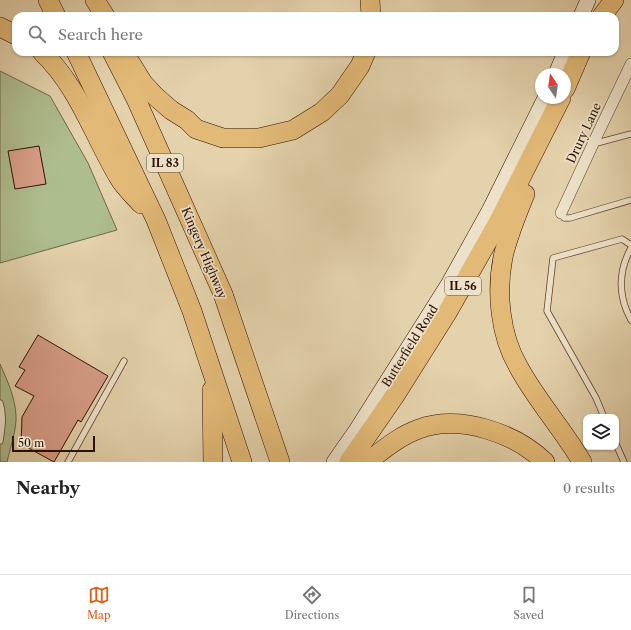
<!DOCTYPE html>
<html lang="en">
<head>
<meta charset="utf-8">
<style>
  body { margin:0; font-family:"Libre Caslon Text",serif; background:#f2f2f2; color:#222 }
  .controls { position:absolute; right:12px; bottom:12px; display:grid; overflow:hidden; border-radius:8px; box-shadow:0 1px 3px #0004 }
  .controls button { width:36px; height:36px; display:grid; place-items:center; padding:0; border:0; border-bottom:1px solid #e0e0e0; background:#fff; color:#222; font:20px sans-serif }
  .compass { position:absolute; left:535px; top:68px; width:36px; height:36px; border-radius:50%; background:#fff; box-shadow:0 1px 3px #0004; rotate:347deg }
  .scale { position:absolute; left:12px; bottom:10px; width:83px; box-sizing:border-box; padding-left:4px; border:2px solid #2f1106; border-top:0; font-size:11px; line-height:14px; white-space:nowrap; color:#2f1106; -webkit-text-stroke:3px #ede2c9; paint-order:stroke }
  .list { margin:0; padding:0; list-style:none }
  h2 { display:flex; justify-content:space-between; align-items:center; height:52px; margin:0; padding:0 16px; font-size:17px }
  h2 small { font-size:13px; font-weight:400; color:#767676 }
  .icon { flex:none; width:22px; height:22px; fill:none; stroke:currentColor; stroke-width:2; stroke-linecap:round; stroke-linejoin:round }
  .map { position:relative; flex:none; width:631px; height:462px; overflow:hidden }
  .search { position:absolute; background:#fff; box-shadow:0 1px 3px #0004; left:12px; right:12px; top:12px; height:44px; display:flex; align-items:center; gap:10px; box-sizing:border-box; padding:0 14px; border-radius:12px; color:#767676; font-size:15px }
  .sheet { height:112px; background:#fff }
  nav { display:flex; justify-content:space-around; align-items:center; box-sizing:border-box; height:56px; border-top:1px solid #e0e0e0; background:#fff; font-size:11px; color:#767676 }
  nav a { display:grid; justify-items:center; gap:2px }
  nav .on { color:#ea580c }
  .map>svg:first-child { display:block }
  .green { fill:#aebd8e; stroke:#6e674a }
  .building { fill:#d89e88; stroke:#2f1106 }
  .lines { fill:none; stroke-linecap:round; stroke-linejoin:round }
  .lane-casing { stroke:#5c4130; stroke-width:7 }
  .street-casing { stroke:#5c4130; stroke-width:12 }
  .secondary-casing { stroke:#2f1106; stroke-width:16 }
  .highway-casing { stroke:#2f1106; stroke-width:20 }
  .lane { stroke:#ede2c9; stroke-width:5.5 }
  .street { stroke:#ede2c9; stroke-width:11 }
  .secondary { stroke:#ede2c9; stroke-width:15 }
  .highway { stroke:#e2b976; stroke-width:19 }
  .labels { text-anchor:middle; stroke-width:3.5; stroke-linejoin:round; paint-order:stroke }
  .shield { fill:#ede2c9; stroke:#685040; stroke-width:1 }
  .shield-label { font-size:11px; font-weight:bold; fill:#2f1106 }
  .street-label { font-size:12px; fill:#2f1106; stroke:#ede2c9 }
</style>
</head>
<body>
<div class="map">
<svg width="631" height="462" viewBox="0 0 631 462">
  <rect width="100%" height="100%" fill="#e4d2ac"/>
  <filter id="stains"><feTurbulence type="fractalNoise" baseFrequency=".005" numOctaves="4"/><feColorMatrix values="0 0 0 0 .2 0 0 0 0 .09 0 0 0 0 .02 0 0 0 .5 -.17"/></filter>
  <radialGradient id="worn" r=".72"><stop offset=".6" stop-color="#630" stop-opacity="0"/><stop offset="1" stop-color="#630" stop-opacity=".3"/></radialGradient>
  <g class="green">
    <polygon points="0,71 50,96 88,163 117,230 0,263"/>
    <path d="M0,364c7,16 15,33 16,51 1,13 -6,34 -9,47h-7z"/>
  </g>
  <g class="building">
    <polygon points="39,146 46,184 15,189 8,151"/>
    <polygon points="38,335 108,376 81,422 78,420 54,462 21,444 22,417 34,396 15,386 25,370 19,367"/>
  </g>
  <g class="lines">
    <g class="lane-casing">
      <g id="lane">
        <polyline points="593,144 631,134"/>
        <polyline points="561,213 564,218 570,218 631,200"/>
        <path d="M631,248c-13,24 -13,48 0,72"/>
        <path d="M0,403c4,12 2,25 0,38"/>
        <polyline points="604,417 596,398 547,311 553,258 622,239 631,245"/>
        <polyline points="616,444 624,462"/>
        <polyline points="68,462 124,361"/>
      </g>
    </g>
    <g class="street-casing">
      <polyline id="street" points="561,213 599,131 631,64"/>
    </g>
    <g class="secondary-casing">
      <g id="secondary">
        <polyline points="581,16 588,0"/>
        <polyline points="556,74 565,52"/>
        <polyline points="334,462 357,429 449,283 489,211 545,98"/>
      </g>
    </g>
    <g class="highway-casing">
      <g id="highway">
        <polyline points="48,0 56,16"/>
        <polyline points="95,0 105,16"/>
        <polyline points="370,0 371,16"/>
        <polyline points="602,16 614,0"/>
        <polyline points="0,27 16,35"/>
        <path d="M42,52c36,34 52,84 77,126 5,9 15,18 22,26"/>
        <polyline points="76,52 156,220 192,311 242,462"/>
        <polyline points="112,52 136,99 223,294 280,462"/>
        <polyline points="130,62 143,83 155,96 171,110 187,120 196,129 223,138 259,138 293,130 322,112 340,95 360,66 366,52"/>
        <polyline points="565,89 581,52"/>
        <path d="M525,194c-8,20 -17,41 -22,63 -7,35 -3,78 15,109 18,34 45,63 64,96"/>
        <polyline points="212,390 213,462"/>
        <polyline points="349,462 396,394 447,313 499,221 561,98"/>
        <path d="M367,462c16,-12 32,-26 52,-33 41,-15 96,4 126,33"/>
      </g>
    </g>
    <use href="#lane" class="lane"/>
    <use href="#street" class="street"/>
    <use href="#secondary" class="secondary"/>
    <use href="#highway" class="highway"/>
  </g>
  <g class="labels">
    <g class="shield">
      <rect x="147" y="154" width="36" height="18" rx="3"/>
      <rect x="445" y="277" width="36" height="18" rx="3"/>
    </g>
    <g class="shield-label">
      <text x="165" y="167">IL 83</text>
      <text x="463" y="290">IL 56</text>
    </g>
    <g class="street-label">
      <text transform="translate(584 133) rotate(-65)" y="4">Drury Lane</text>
      <text transform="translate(204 253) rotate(67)" y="4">Kingery Highway</text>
      <text transform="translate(410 346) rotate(-58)" y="4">Butterfield Road</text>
    </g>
  </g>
  <rect width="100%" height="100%" filter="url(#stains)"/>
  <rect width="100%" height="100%" fill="url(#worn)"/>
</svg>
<div class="controls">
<button><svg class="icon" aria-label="layers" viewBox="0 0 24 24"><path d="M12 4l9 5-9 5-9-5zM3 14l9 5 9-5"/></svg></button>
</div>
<svg class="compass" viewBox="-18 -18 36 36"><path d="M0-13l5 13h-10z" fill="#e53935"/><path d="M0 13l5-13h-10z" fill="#767676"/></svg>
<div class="scale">50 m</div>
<div class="search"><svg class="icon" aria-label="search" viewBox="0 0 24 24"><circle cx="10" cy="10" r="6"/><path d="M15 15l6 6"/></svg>Search here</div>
</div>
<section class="sheet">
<h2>Nearby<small>0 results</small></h2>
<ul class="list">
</ul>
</section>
<nav>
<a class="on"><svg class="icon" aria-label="map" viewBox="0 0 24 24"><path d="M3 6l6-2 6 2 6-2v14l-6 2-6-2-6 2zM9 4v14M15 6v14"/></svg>Map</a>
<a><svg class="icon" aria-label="directions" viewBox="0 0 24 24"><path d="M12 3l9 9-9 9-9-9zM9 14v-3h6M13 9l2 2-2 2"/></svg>Directions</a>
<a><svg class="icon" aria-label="saved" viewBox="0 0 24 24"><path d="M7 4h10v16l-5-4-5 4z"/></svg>Saved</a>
</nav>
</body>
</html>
